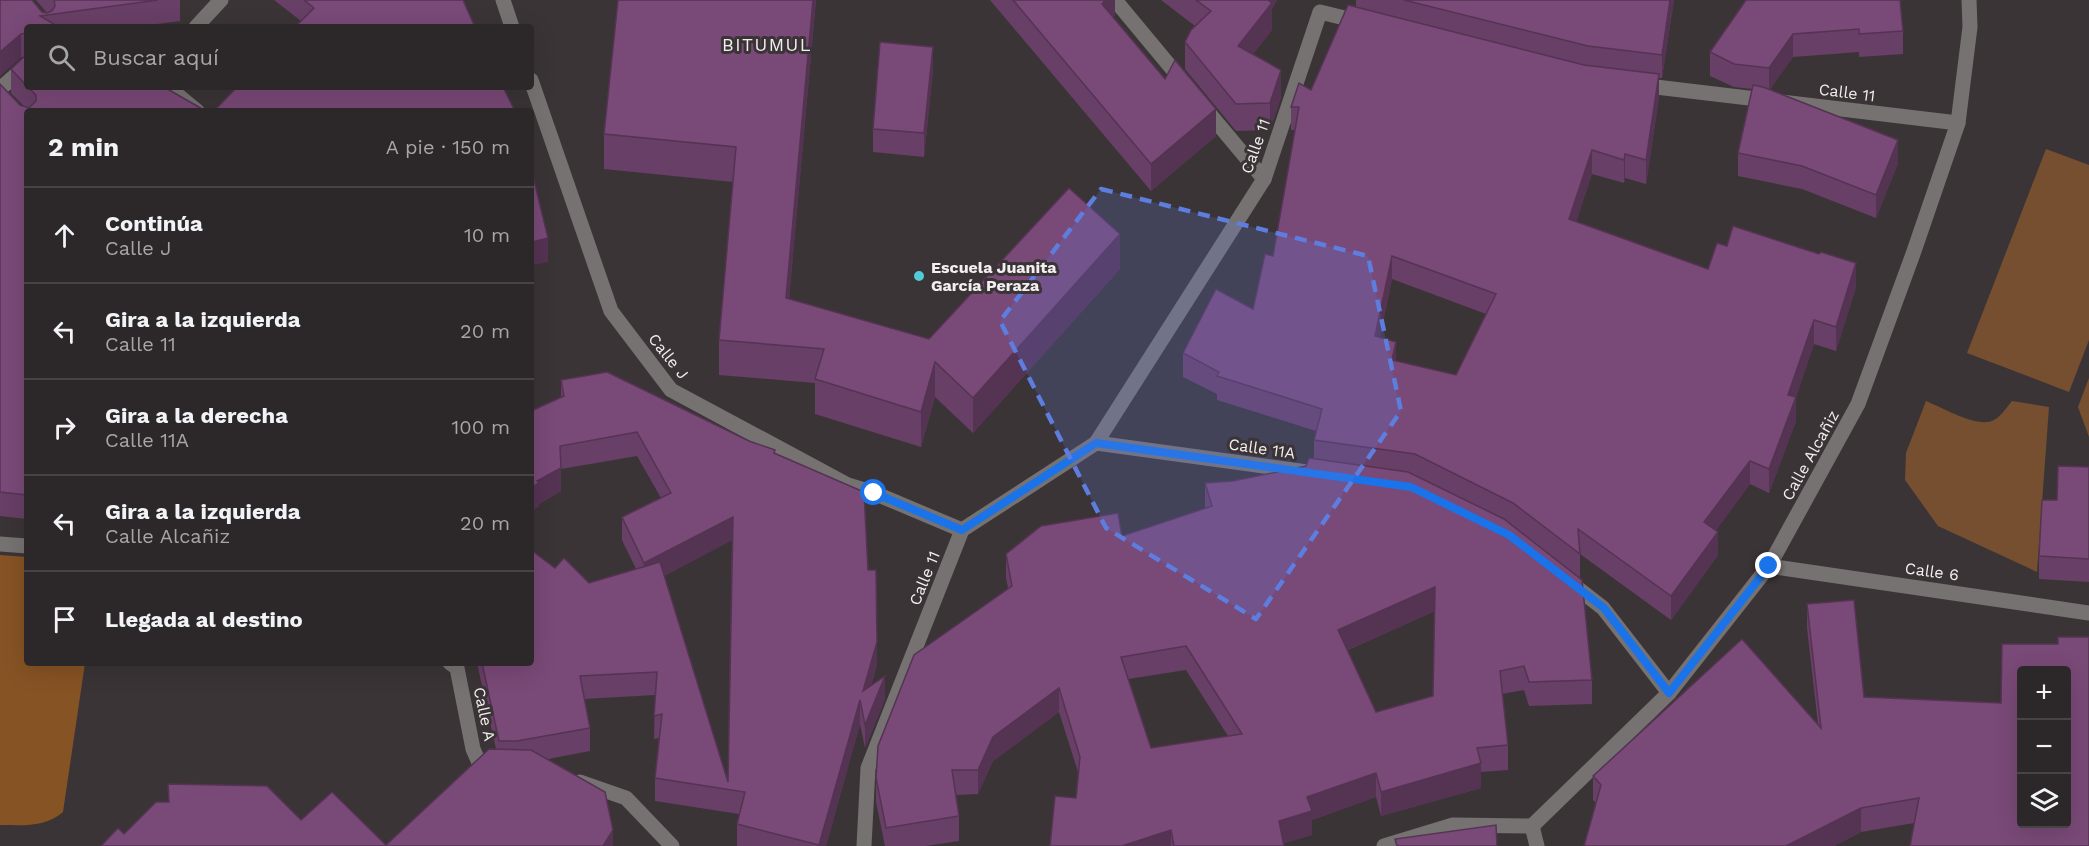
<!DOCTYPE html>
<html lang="es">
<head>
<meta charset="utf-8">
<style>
  body { margin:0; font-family:"Work Sans",sans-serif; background:#342f30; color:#f1f3f6 }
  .controls { position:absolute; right:18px; bottom:18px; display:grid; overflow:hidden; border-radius:6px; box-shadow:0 6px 24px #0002 }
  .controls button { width:54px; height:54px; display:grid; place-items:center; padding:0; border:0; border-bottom:2px solid #484445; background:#2c2728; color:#f1f3f6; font:30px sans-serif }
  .stop { position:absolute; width:18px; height:18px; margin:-14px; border:4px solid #1a73e8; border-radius:50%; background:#fff }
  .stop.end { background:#1a73e8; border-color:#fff; box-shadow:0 2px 6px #0008 }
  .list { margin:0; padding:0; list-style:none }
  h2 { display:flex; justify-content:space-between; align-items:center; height:78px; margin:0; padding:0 24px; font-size:26px }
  h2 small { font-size:20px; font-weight:400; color:#a6a5a8 }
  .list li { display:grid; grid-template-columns:39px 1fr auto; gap:18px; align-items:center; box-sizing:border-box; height:96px; padding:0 24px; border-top:2px solid #484445 }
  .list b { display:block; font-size:22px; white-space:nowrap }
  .list p { margin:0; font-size:20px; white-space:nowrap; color:#a6a5a8 }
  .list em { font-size:20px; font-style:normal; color:#a6a5a8 }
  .icon { flex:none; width:33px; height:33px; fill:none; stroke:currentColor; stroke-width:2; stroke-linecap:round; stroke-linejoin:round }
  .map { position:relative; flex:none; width:2089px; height:846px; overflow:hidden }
  .search { position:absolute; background:#2c2728; box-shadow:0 6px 24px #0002; left:24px; top:24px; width:510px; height:66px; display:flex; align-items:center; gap:15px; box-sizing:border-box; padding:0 21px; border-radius:6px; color:#a6a5a8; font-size:22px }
  .panel { position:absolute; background:#2c2728; box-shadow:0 6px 24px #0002; left:24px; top:108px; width:510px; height:558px; border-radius:6px }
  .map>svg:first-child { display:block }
  .green { fill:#754f2f }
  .forest { fill:#865324 }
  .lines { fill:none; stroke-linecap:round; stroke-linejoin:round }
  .minor { stroke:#767272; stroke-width:15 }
  .wall { fill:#683f66; fill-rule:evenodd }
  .shaded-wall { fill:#553353 }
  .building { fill:#794977; stroke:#553353; stroke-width:1.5; fill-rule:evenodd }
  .route { stroke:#1a73e8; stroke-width:8 }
  .marked { fill:#5d7edf; fill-opacity:0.2; stroke:#5d7edf; stroke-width:4.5; stroke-dasharray:12 8; stroke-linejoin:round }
  .poi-dot { fill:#52cbd8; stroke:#3b3436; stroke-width:2 }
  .labels { text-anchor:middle; stroke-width:6; stroke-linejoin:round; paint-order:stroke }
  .street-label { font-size:16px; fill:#f3eeef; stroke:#3b3436 }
  .poi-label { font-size:16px; font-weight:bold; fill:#f3eeef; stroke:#3b3436; text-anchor:start }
  .neighbourhood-label { font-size:18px; letter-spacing:1.5px; fill:#f3eeef; stroke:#3b3436 }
</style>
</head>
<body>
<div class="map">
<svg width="2089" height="846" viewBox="0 0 2089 846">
  <rect width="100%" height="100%" fill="#3b3436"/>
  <g class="green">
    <polygon points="2046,149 2089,165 2089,340 2069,392 1967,353"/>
    <polygon points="2089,378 2089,437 2078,407"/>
    <path d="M1926,401c17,7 49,26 66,20 9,-4 14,-13 20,-20l37,6 -12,165 -99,-46 -33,-46 1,-27z"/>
  </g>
  <path class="forest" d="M0,555l27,2v106h58l-22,149c-19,16 -40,13 -63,13z"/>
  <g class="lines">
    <g class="minor">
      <polyline points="503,0 512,27"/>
      <polyline points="1115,0 1184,83"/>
      <polyline points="196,27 221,0"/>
      <polyline points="531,80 611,311 671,390 848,485 874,493 962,530"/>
      <polyline points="1639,85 1958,123"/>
      <polyline points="168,87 197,111"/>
      <polyline points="0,89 27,65"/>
      <polyline points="1203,106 1264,179"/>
      <polyline points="1096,443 1307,472"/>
      <polyline points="0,544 27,546"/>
      <polyline points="1769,566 2089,613"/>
      <polyline points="1567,580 1603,608 1669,693"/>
      <polyline points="450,663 457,668 473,749 484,774 488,774"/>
      <polyline points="580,782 626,798 672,846"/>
      <polyline points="1532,826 1669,693 1769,566 1858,404 1913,254 1958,123 1970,27 1969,0"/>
      <polyline points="1532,826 1537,846"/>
      <polyline points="864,846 868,768 962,530 1096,443 1264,179 1320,12 1361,22"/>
      <polyline points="1384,846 1453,825 1532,826"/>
    </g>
  </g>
  <g class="wall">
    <polygon points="0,0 47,13 36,0 180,0 180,21 134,27 27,27 27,87 164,87 27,111 27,519 0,516 0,84 20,105 24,106 11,93 11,69 24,57 21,57 0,76"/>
    <polygon points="274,0 463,0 301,21"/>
    <polygon points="618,0 816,0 789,299 929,339 1120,269 973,433 935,397 921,447 815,414 815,383 719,375 719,340 733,182 604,169 604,134"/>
    <polygon points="990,0 1115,0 1115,15 1113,17 1165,79 1216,136 1151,191"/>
    <polygon points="1161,0 1277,0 1272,9 1272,30 1253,54 1281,97 1270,130 1236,131 1185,69 1185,42 1195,26"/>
    <path d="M1356,0h318l-12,78h-3v19l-13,87 -21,-6 -1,5 -32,-9 -16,48 132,47 148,18 -20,64 -22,-7 -18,53v24l-27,72 -19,-9 -34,46 2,25 -47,65 -91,-66v24l-68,-52 80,154v24l-63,2 -5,-16 -22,4 6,51v25l-27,2v16l-100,28 -5,-19 -64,23v15l-29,8 1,3h-234l26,-48 3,-23 -20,-63 -66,49 -15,33 -22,1 3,21v25l-33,5h-41l-9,-44v-24l132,-190 -2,-10v-24l116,-18 83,-28v-25l28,-2 73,-15 8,-7v-19l2,-9 -99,-31v-6l-34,-17v-24l70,-44 20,-53 22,-126h-4v-23l20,-17 45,-83zM1392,279l94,35 -30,61 -60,-14 -16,-24zM1435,611l-2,85 -57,16 -28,-62zM1186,670l42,66 -77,12 -23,-69z"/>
    <polygon points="1746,0 1903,31 1903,54 1859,57 1859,52 1793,57 1770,89 1898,163 1876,218 1802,189 1738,176 1738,153 1752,89 1734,87 1710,76 1710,52"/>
    <polygon points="933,70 924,157 873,152 873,129"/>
    <path d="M561,380l214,73 93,117 9,95 -6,21 14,13 -20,49 -5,-24 -34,122h-89v-22l2,-10 -84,-13v-23l4,-40 -5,1 1,-44 -71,4 6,29v23l-42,8 65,87h-512l23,-12 177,-14 85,25 110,-96 -19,-86h54l24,-95 34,15 47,-14 -14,-29v-23l39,-19 -24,-42 -76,13v22l-22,13v2l-8,5 30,-113zM732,540l-4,242 -64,-206z"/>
    <polygon points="2089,467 2089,582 2039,579 2039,556 2057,500"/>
    <polygon points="1807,604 1864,697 2001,703 2058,644 1914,823 1861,832 1834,846 1584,846 1596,803 1593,800 1593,776 1818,724 1807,628"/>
  </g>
  <g class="shaded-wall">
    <polygon points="813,0 816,0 786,333 786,298"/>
    <polygon points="1105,0 1115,0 1115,15 1102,31 1102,4"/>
    <polygon points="1264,0 1277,0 1272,9 1272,30 1238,73 1238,46"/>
    <polygon points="1670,0 1674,0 1662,78 1662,55"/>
    <polygon points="21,34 21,57 0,76 0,52"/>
    <polygon points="1793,34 1793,57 1769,91 1769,68"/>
    <polygon points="933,47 933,70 924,157 924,133"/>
    <polygon points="1281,70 1281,97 1270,130 1270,103"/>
    <polygon points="1659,74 1659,97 1646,184 1646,160"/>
    <polygon points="1216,109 1216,136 1151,191 1151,164"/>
    <polygon points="1898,140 1898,163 1876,218 1876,195"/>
    <polygon points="1592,150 1592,174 1569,243 1569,219"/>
    <polygon points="1625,154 1625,178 1624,183 1624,160"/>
    <polygon points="1120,234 1120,269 973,433 973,398"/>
    <polygon points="548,238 548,262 533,265 533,273 531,274 532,242"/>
    <polygon points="1392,256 1392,279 1375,360 1375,336"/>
    <polygon points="1856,263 1856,287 1836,351 1836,327"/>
    <polygon points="1814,320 1814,344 1794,403 1796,397 1796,421 1769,493 1769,469 1788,395"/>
    <polygon points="1396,342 1396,366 1392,360"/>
    <polygon points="935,362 935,397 921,447 921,412"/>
    <polygon points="1750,461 1750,484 1704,546 1704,522"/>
    <polygon points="561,468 561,491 539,504 539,506 531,511 531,488 537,481"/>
    <polygon points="733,517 733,540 644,586 644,563"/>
    <polygon points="1718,532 1718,555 1671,620 1671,596"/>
    <polygon points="1435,587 1435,611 1338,654 1338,630"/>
    <polygon points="877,642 877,665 863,715 863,691"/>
    <polygon points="885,676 885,699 865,748 865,725"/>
    <polygon points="1059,688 1059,712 993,761 978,794 978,770 993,737"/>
    <polygon points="860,700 860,724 826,846 819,846"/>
    <polygon points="1481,763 1481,788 1381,816 1381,792"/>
    <polygon points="1376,773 1376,797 1312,820 1312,835 1279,845 1279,821 1307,797"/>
    <polygon points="1861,808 1861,832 1834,846 1786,846"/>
    <polygon points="613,830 613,846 603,846"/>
    <polygon points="1171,830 1171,846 1122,846"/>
  </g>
  <g class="building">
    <polygon points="0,0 32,0 42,12 47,13 52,11 55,6 54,0 158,0 40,16 59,27 27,27 27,33 21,34 0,52"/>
    <polygon points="304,0 463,0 475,27 295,27 314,8"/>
    <polygon points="618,0 813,0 786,298 929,339 1069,188 1120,234 973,398 935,362 921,412 815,379 824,349 719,340 736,147 604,134"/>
    <polygon points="1013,0 1105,0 1102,4 1165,79 1175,60 1216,109 1151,164"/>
    <polygon points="1196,0 1268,0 1272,3 1238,46 1281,70 1270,103 1236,104 1185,42 1191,30 1211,11"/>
    <polygon points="1404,0 1670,0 1662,55 1588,46"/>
    <polygon points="1746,0 1900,0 1903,31 1859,34 1859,29 1793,34 1769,68 1734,64 1710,52"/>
    <path d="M1348,5l236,60 75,9 -13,86 -21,-6 -1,6 -32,-10 -23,69 139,50 9,-26 10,3 6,-20 86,28 2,-2 35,11 -20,64 -22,-7 -26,75 8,2 -27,72 -19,-8 -46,61 14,10 -47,64 -93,-67 2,25 -67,-51 -98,-49 -101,-14 8,-31 -105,-33 2,-4 -36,-19 33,-64 37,20 12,-55 8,2 26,-149h-8l8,-24 12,7zM1392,256l104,38 -40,81 -64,-15 4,-18 -21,-6z"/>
    <polygon points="880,42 933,47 924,133 873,129"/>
    <polygon points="27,54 27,86 11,69"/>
    <polygon points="0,84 20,105 29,108 36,101 36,95 28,87 164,87 206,111 27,111 27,495 0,492"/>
    <polygon points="1753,85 1763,87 1898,140 1876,195 1802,166 1738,153"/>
    <polygon points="237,87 503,87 515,111 214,111"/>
    <polygon points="531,168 548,238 532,242 533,249 531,250"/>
    <polygon points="607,372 749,441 775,450 774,453 864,492 868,570 876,570 877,642 863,691 885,676 865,725 860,700 819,845 737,824 745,792 655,778 662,714 654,716 657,672 580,676 590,728 517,741 499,741 482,663 531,663 531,550 555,568 564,558 589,583 660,562 728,782 733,517 644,563 622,517 671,493 637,432 560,446 561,468 537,481 539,483 531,488 531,411 564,396 561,380"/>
    <path d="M1309,458l99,14 96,47 78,61 10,100 -63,2 -5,-16 -24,5 8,74 -31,3 4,15 -100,29 -5,-19 -69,24 5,14 -33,10 5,25h-110l-3,-16 -49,16h-72l5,-50 21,2 4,-41 -21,-69 -66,49 -15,33h-26l7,46 -73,12 -10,-50 2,-32 36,-91 98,-69 -6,-32 35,-28 77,-13 4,23 90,-30 -7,-23 28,-2 73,-15zM1435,587l-2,109 -57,16 -38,-82zM1186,646l56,88 -91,14 -30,-91z"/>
    <polygon points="2058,466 2089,467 2089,559 2039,556 2042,500 2057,500"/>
    <path d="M1854,600l10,97 137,6 1,-59h56v-7h31v209h-179l9,-48 -58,10 -75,38h-202l17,-61 -8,-9 149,-137 79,89 -14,-124zM2022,670h45v154h-45z"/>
    <polygon points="489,749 531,750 605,792 613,830 603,846 101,846 118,828 124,834 156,802 169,802 168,784 267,786 301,820 332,792 386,845"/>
    <polygon points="1496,825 1497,846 1397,846 1395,839"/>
  </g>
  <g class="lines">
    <polyline class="route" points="874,493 962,530 1096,443 1411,487 1509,535 1604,608 1669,693 1769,566"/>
  </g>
  <path class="marked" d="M1101,189l267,67 33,155 -145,208 -150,-91 -106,-207z"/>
  <circle class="poi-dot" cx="919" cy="276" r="6"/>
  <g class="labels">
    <g class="street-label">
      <text transform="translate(1847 92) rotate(7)" y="6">Calle 11</text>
      <text transform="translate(1255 146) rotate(-70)" y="6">Calle 11</text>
      <text transform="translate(669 356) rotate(51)" y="6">Calle J</text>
      <text transform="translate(1262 448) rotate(8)" y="6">Calle 11A</text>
      <text transform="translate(1810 455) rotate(-61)" y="6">Calle Alcañiz</text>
      <text transform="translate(1932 571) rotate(8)" y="6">Calle 6</text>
      <text transform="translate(924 578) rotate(-68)" y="6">Calle 11</text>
      <text transform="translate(485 714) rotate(78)" y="6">Calle A</text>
    </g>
    <g class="poi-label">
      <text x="931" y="273">Escuela Juanita<tspan x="931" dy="18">García Peraza</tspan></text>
    </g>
    <g class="neighbourhood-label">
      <text x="767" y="51">BITUMUL</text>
    </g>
  </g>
</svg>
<div class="controls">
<button>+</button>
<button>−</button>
<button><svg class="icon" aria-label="layers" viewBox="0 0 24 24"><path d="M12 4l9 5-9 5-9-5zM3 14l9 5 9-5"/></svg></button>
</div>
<div class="stop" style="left:874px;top:493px"></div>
<div class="stop end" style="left:1769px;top:566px"></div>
<div class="search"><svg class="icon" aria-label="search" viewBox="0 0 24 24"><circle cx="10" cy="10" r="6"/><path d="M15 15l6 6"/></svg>Buscar aquí</div>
<section class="panel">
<h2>2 min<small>A pie · 150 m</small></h2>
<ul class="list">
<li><svg class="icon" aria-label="ahead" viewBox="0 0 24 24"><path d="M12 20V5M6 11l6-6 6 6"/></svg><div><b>Continúa</b><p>Calle J</p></div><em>10 m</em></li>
<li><svg class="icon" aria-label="left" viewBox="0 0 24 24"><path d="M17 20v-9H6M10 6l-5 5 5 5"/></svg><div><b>Gira a la izquierda</b><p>Calle 11</p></div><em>20 m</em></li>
<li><svg class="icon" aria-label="right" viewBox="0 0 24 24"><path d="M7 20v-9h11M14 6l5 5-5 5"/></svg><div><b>Gira a la derecha</b><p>Calle 11A</p></div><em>100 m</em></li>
<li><svg class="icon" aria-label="left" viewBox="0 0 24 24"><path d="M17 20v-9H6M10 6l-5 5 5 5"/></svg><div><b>Gira a la izquierda</b><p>Calle Alcañiz</p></div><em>20 m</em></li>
<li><svg class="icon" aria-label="arrive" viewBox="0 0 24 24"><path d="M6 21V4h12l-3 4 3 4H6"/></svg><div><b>Llegada al destino</b></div></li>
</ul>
</section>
</div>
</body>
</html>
